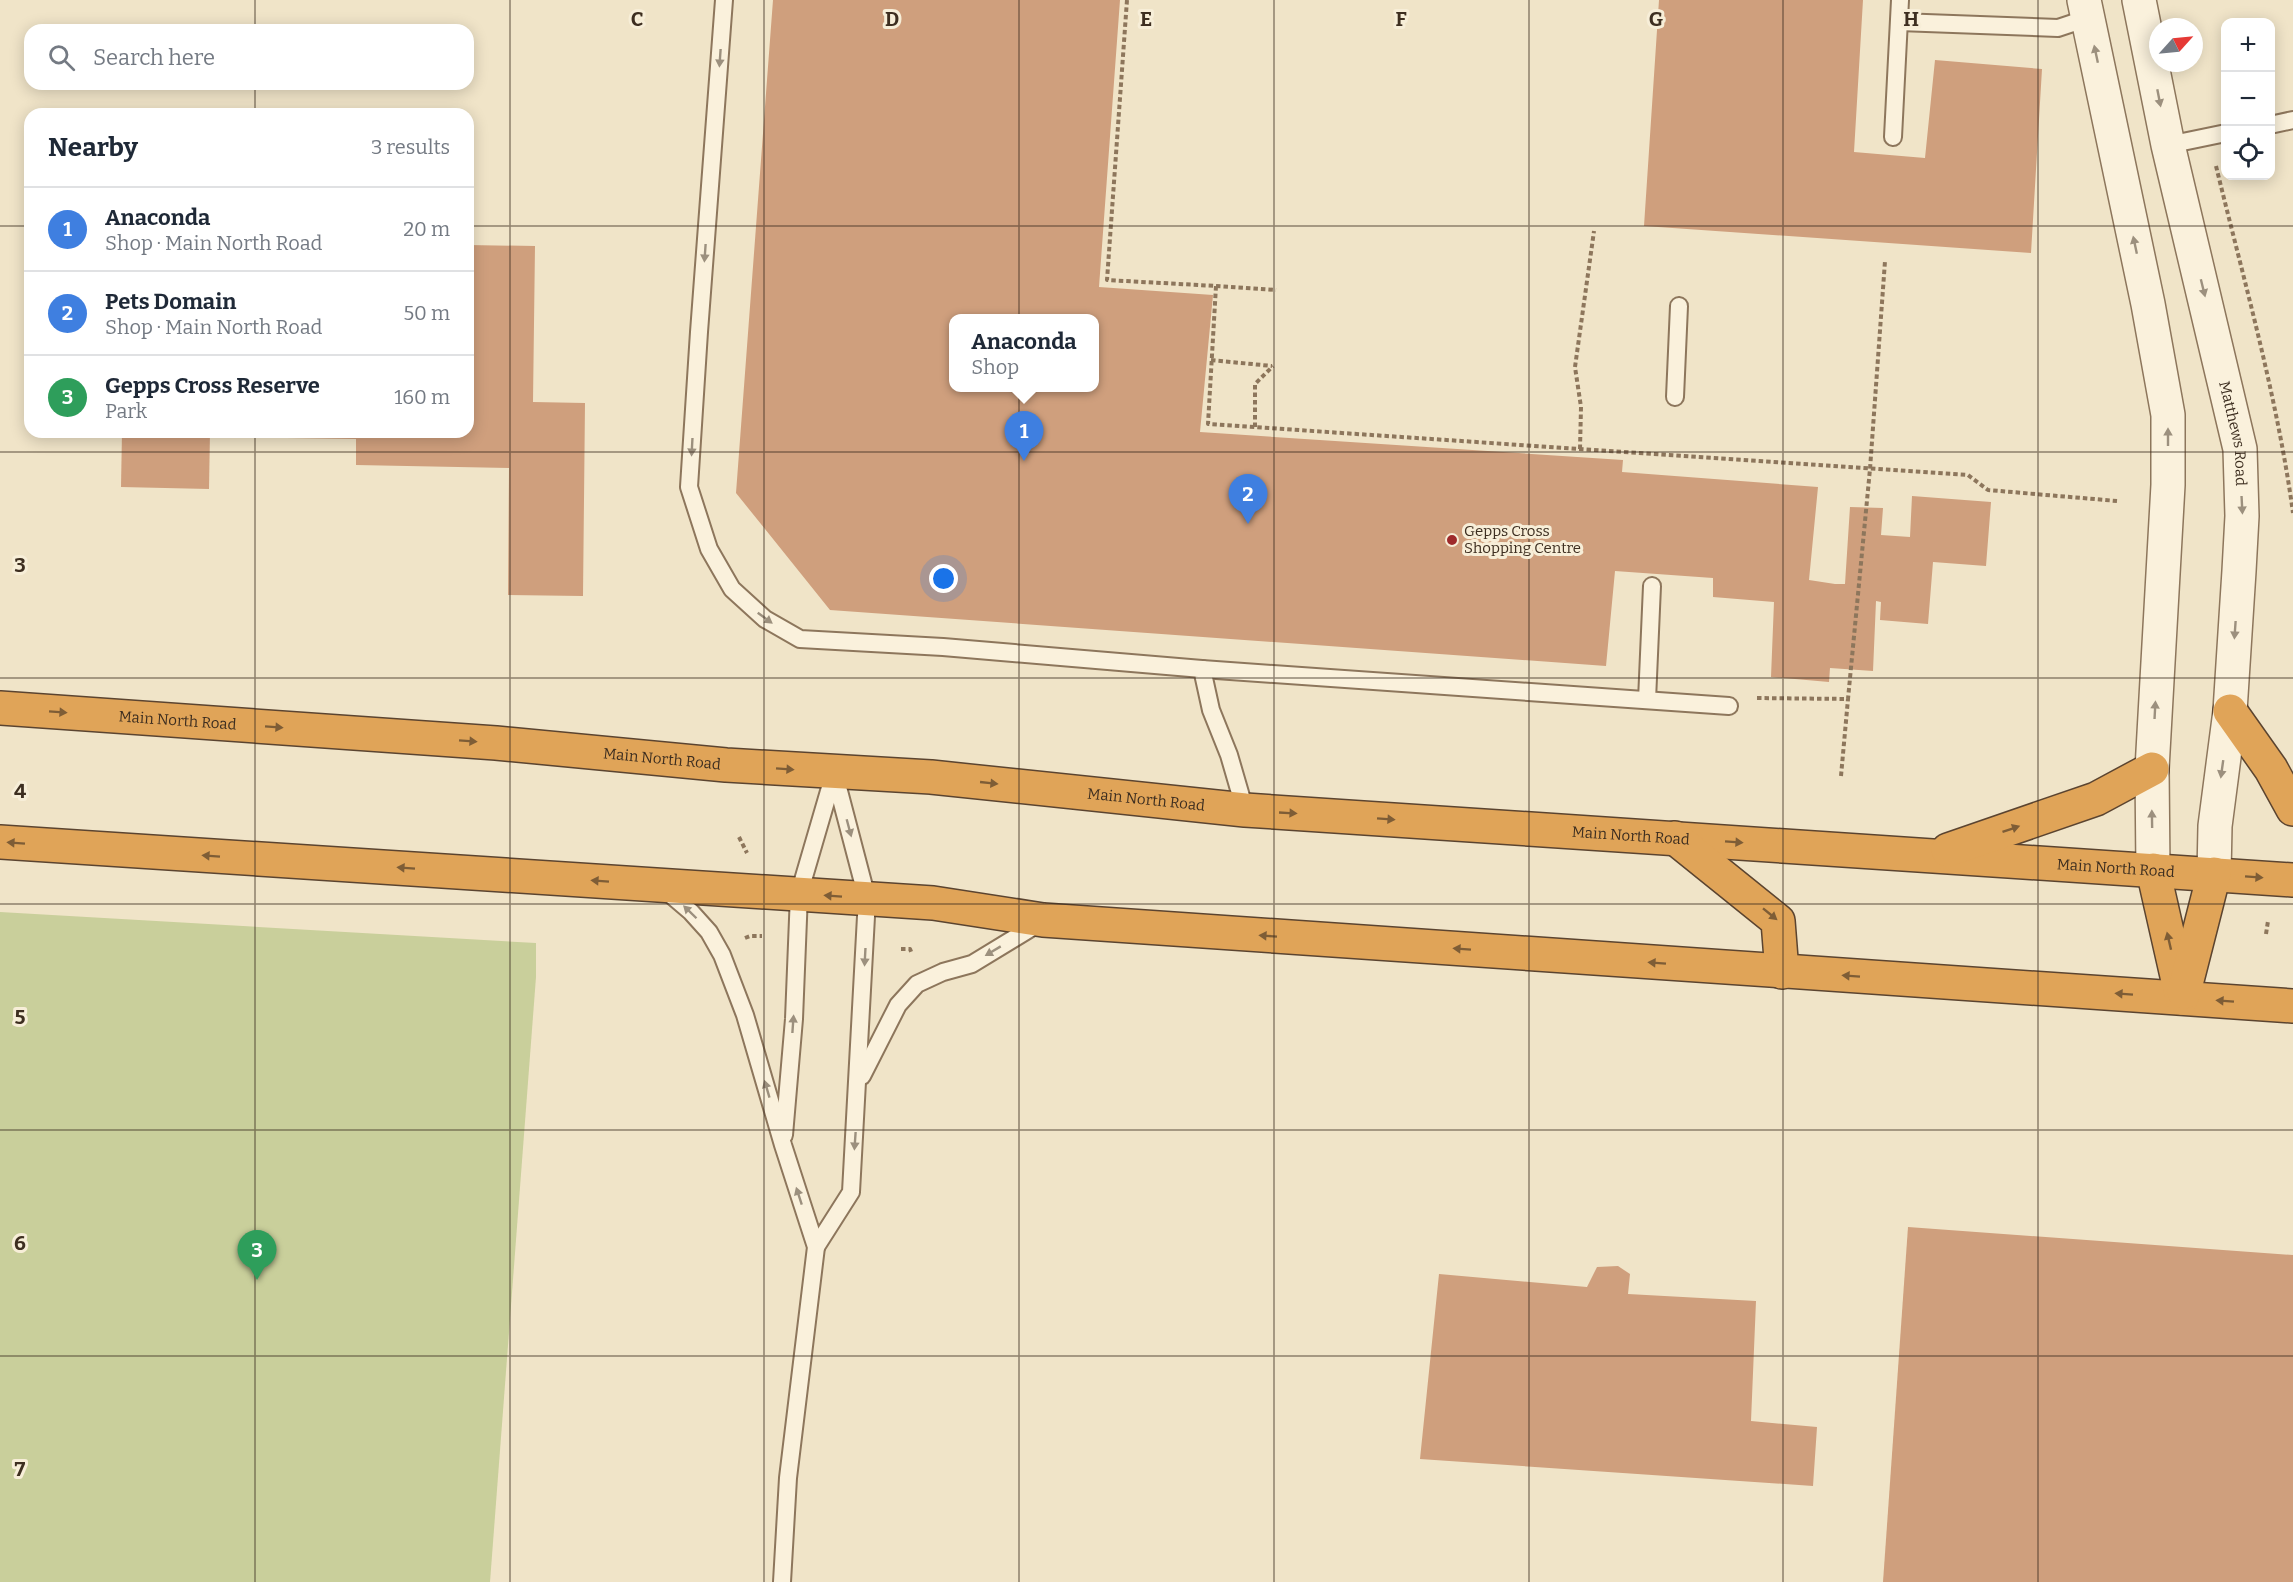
<!DOCTYPE html>
<html lang="en">
<head>
<meta charset="utf-8">
<style>
  body { margin:0; font-family:Bitter,serif; background:#f2f2f3; color:#1f2937 }
  .controls { position:absolute; right:18px; top:18px; display:grid; overflow:hidden; border-radius:12px; box-shadow:0 3px 15px #0003 }
  .controls button { width:54px; height:54px; display:grid; place-items:center; padding:0; border:0; border-bottom:2px solid #e0e1e3; background:#fff; color:#1f2937; font:30px sans-serif }
  .compass { position:absolute; left:2149px; top:18px; width:54px; height:54px; border-radius:50%; background:#fff; box-shadow:0 3px 15px #0003; rotate:63deg }
  .you { position:absolute; left:944px; top:579px; width:21px; height:21px; margin:-15px; border:4px solid #fff; border-radius:50%; background:#1a73e8; box-shadow:0 0 0 9px #1a73e833 }
  .badge { display:grid; place-items:center; width:39px; height:39px; border-radius:50%; background:#9e2a2b; color:#fff; font-size:20px; font-weight:700 }
  .pin { position:absolute; translate:-50% -50px; filter:drop-shadow(0 2px 3px #0008) }
  .pin::after { content:''; position:absolute; top:32px; width:21px; height:18px; background:inherit; clip-path:polygon(0 0,100% 0,50% 100%) }
  .popup { position:absolute; left:949px; top:314px; width:150px; height:78px; box-sizing:border-box; display:grid; place-content:center; border-radius:12px; background:#fff; filter:drop-shadow(0 2px 4px #0005); font-size:20px; white-space:nowrap; color:#747a83 }
  .popup b { font-size:22px; color:#1f2937 }
  .popup::after { content:''; position:absolute; left:50%; top:100%; margin-left:-12px; border:12px solid transparent; border-top-color:#fff }
  .list { margin:0; padding:0; list-style:none }
  h2 { display:flex; justify-content:space-between; align-items:center; height:78px; margin:0; padding:0 24px; font-size:26px }
  h2 small { font-size:20px; font-weight:400; color:#747a83 }
  .list li { display:grid; grid-template-columns:39px 1fr auto; gap:18px; align-items:center; box-sizing:border-box; height:84px; padding:0 24px; border-top:2px solid #e0e1e3 }
  .list b { display:block; font-size:22px; white-space:nowrap }
  .list p { margin:0; font-size:20px; white-space:nowrap; color:#747a83 }
  .list em { font-size:20px; font-style:normal; color:#747a83 }
  .icon { flex:none; width:33px; height:33px; fill:none; stroke:currentColor; stroke-width:2; stroke-linecap:round; stroke-linejoin:round }
  .map { position:relative; flex:none; width:2293px; height:1582px; overflow:hidden }
  .search { position:absolute; background:#fff; box-shadow:0 3px 15px #0003; left:24px; top:24px; width:450px; height:66px; display:flex; align-items:center; gap:15px; box-sizing:border-box; padding:0 21px; border-radius:18px; color:#747a83; font-size:22px }
  .panel { position:absolute; background:#fff; box-shadow:0 3px 15px #0003; left:24px; top:108px; width:450px; height:330px; border-radius:18px }
  .map>svg:first-child { display:block }
  .green { fill:#c9cf9b }
  .building { fill:#cf9f7d; fill-rule:evenodd }
  .lines { fill:none; stroke-linecap:round; stroke-linejoin:round }
  .lane-casing { stroke:#8d765c; stroke-width:20 }
  .street-casing { stroke:#8d765c; stroke-width:36 }
  .highway-casing { stroke:#5b4430; stroke-width:36 }
  .path { stroke:#8d765c; stroke-width:4; stroke-dasharray:4.5 3; stroke-linecap:butt }
  .lane { stroke:#faf1dc; stroke-width:16 }
  .street { stroke:#faf1dc; stroke-width:33 }
  .highway { stroke:#e0a458; stroke-width:33 }
  .oneway { fill:#9c907e }
  .oneway2 { fill:#7e5d36 }
  .grid { fill:none; stroke:#3d2e20; stroke-width:1.5; stroke-opacity:0.55 }
  .poi-dot { fill:#9e2a2b; stroke:#f7eed8; stroke-width:2 }
  .labels { text-anchor:middle; stroke-width:6; stroke-linejoin:round; paint-order:stroke }
  .street-label { font-size:15px; fill:#3d2e20; stroke:#f7eed8 }
  .poi-label { font-size:15px; fill:#3d2e20; stroke:#f7eed8; text-anchor:start }
  .grid-label { font-size:20px; text-anchor:middle; font-weight:bold; fill:#3d2e20; stroke:#f7eed8; stroke-width:6; stroke-linejoin:round; paint-order:stroke }
</style>
</head>
<body>
<div class="map">
<svg width="2293" height="1582" viewBox="0 0 2293 1582">
  <rect width="100%" height="100%" fill="#f0e4c8"/>
  <polygon class="green" points="0,912 536,943 536,977 490,1582 0,1582"/>
  <g class="building">
    <path d="M773,0h347l-21,287 114,8 -13,137 423,28 -1,12 196,15 -9,93 26,4h10l5,-77 33,1 -2,27 29,2 2,-41 79,6 -5,64 -53,-4 -5,62 -48,-4 1,-18 -5,-1 -3,70 -43,-3 -1,14 -58,-5 3,-75 -61,-5v-19l-98,-7 -9,95 -776,-56 -94,-117zM954,318h141v69l-141,1z"/>
    <polygon points="1659,0 1863,0 1854,152 1925,158 1935,60 2042,69 2031,253 1644,226"/>
    <polygon points="468,245 535,246 533,402 585,403 583,596 508,595 509,468 356,465 356,439 287,438 287,432 468,432"/>
    <polygon points="122,432 210,432 209,489 121,487"/>
    <polygon points="1908,1227 2293,1255 2293,1582 1883,1582"/>
    <polygon points="1618,1266 1630,1274 1628,1294 1756,1301 1751,1421 1817,1427 1813,1486 1420,1459 1439,1274 1587,1287 1597,1267"/>
  </g>
  <g class="lines">
    <g class="lane-casing">
      <g id="lane">
        <polyline points="724,0 699,332 689,487 709,549 732,589 765,619 800,639 943,647 1202,669 1211,710 1229,755 1245,810"/>
        <polyline points="1899,22 2058,28 2088,18"/>
        <polyline points="2270,125 2293,120"/>
        <polyline points="1893,137 1900,0"/>
        <polyline points="2168,145 2226,133"/>
        <polyline points="1675,397 1679,306"/>
        <polyline points="1202,669 1729,706"/>
        <polyline points="1647,700 1652,586"/>
        <polyline points="664,889 691,912 709,932 722,955 745,1015 783,1145 816,1247 788,1478 782,1582"/>
        <polyline points="862,1076 898,1005 917,984 943,972 972,964 1041,922"/>
        <polyline points="784,1135 794,1019 799,894 834,774"/>
        <polyline points="816,1247 851,1192 867,898 834,772"/>
      </g>
    </g>
    <g class="street-casing">
      <g id="street">
        <polyline points="2084,0 2148,304 2168,415 2168,485 2152,769 2153,870"/>
        <path id="s1" d="M2139,0l29,145 72,304 2,67 -3,55 -9,140 -15,115 -1,48"/>
      </g>
    </g>
    <g class="highway-casing">
      <g id="highway">
        <path id="s2" d="M0,708l496,35 230,22 205,12 314,33 1048,70"/>
        <polyline points="2230,711 2271,769 2293,809"/>
        <polyline points="1675,838 1778,921 1782,972"/>
        <polyline points="0,842 933,903 1043,920 2293,1006"/>
        <polyline points="1948,850 2096,799 2152,769"/>
        <polyline points="2153,870 2182,998"/>
        <polyline points="2184,992 2214,874"/>
      </g>
    </g>
    <g class="path">
      <polyline points="1127,0 1107,280 1216,286 1208,424 1968,475 1988,490 2117,501"/>
      <path d="M2216,166c28,115 61,230 77,347"/>
      <polyline points="1216,286 1276,290"/>
      <polyline points="1211,360 1272,366"/>
      <polyline points="1255,427 1255,384 1273,366"/>
      <polyline points="1580,449 1581,407 1575,367 1594,231"/>
      <polyline points="1757,698 1848,699 1870,469 1885,261"/>
      <polyline points="1841,776 1848,699"/>
      <polyline points="739,837 747,853"/>
      <polyline points="2266,934 2268,921"/>
      <polyline points="745,938 750,936 762,936"/>
      <polyline points="901,949 910,949 912,954"/>
    </g>
    <use href="#lane" class="lane"/>
    <use href="#street" class="street"/>
    <use href="#highway" class="highway"/>
  </g>
  <defs><path id="oneway-solid" d="M-6-.8H1V-3.2L6.5 0L1 3.2V.8H-6Z" transform="scale(1.5)"/></defs>
  <g class="oneway">
    <use href="#oneway-solid" transform="translate(2096 54) rotate(-102)"/>
    <use href="#oneway-solid" transform="translate(720 58) rotate(94)"/>
    <use href="#oneway-solid" transform="translate(2159 98) rotate(79)"/>
    <use href="#oneway-solid" transform="translate(2135 245) rotate(-102)"/>
    <use href="#oneway-solid" transform="translate(705 253) rotate(94)"/>
    <use href="#oneway-solid" transform="translate(2203 288) rotate(76)"/>
    <use href="#oneway-solid" transform="translate(2168 437) rotate(-90)"/>
    <use href="#oneway-solid" transform="translate(692 447) rotate(93)"/>
    <use href="#oneway-solid" transform="translate(2242 505) rotate(87)"/>
    <use href="#oneway-solid" transform="translate(765 618) rotate(36)"/>
    <use href="#oneway-solid" transform="translate(2235 630) rotate(94)"/>
    <use href="#oneway-solid" transform="translate(2155 710) rotate(-87)"/>
    <use href="#oneway-solid" transform="translate(2222 769) rotate(98)"/>
    <use href="#oneway-solid" transform="translate(2152 819) rotate(-91)"/>
    <use href="#oneway-solid" transform="translate(849 828) rotate(75)"/>
    <use href="#oneway-solid" transform="translate(690 912) rotate(-136)"/>
    <use href="#oneway-solid" transform="translate(993 951) rotate(149)"/>
    <use href="#oneway-solid" transform="translate(865 957) rotate(93)"/>
    <use href="#oneway-solid" transform="translate(793 1024) rotate(-86)"/>
    <use href="#oneway-solid" transform="translate(767 1089) rotate(-106)"/>
    <use href="#oneway-solid" transform="translate(855 1141) rotate(94)"/>
    <use href="#oneway-solid" transform="translate(799 1196) rotate(-108)"/>
  </g>
  <g class="oneway2">
    <use href="#oneway-solid" transform="translate(58 712) rotate(4)"/>
    <use href="#oneway-solid" transform="translate(274 727) rotate(4)"/>
    <use href="#oneway-solid" transform="translate(468 741) rotate(4)"/>
    <use href="#oneway-solid" transform="translate(785 769) rotate(4)"/>
    <use href="#oneway-solid" transform="translate(989 783) rotate(6)"/>
    <use href="#oneway-solid" transform="translate(1288 813) rotate(3)"/>
    <use href="#oneway-solid" transform="translate(1386 819) rotate(4)"/>
    <use href="#oneway-solid" transform="translate(2011 829) rotate(-19)"/>
    <use href="#oneway-solid" transform="translate(1734 842) rotate(4)"/>
    <use href="#oneway-solid" transform="translate(16 843) rotate(-176)"/>
    <use href="#oneway-solid" transform="translate(211 856) rotate(-176)"/>
    <use href="#oneway-solid" transform="translate(406 868) rotate(-176)"/>
    <use href="#oneway-solid" transform="translate(2254 877) rotate(4)"/>
    <use href="#oneway-solid" transform="translate(600 881) rotate(-176)"/>
    <use href="#oneway-solid" transform="translate(833 896) rotate(-176)"/>
    <use href="#oneway-solid" transform="translate(1770 914) rotate(39)"/>
    <use href="#oneway-solid" transform="translate(1268 936) rotate(-176)"/>
    <use href="#oneway-solid" transform="translate(2169 941) rotate(-103)"/>
    <use href="#oneway-solid" transform="translate(1462 949) rotate(-176)"/>
    <use href="#oneway-solid" transform="translate(1657 963) rotate(-176)"/>
    <use href="#oneway-solid" transform="translate(1851 976) rotate(-176)"/>
    <use href="#oneway-solid" transform="translate(2124 994) rotate(-176)"/>
    <use href="#oneway-solid" transform="translate(2225 1001) rotate(-176)"/>
  </g>
  <path class="grid" d="M255,0v30M510,0v1582M764,0v1582M1019,0v1582M1274,0v1582M1529,0v1582M1783,0v1582M2038,0v1582M255,84v30M0,226h30M468,226h1825M255,432v1150M0,452h2293M0,678h2293M0,904h2293M0,1130h2293M0,1356h2293"/>
  <circle class="poi-dot" cx="1452" cy="540" r="6"/>
  <g class="labels">
    <g class="street-label">
      <text dy="5" stroke="none"><textPath href="#s1" startOffset="444">Matthews Road</textPath></text>
      <text dy="5" stroke="none"><textPath href="#s2" startOffset="178">Main North Road</textPath></text>
      <text dy="5" stroke="none"><textPath href="#s2" startOffset="664">Main North Road</textPath></text>
      <text dy="5" stroke="none"><textPath href="#s2" startOffset="1150">Main North Road</textPath></text>
      <text dy="5" stroke="none"><textPath href="#s2" startOffset="1636">Main North Road</textPath></text>
      <text dy="5" stroke="none"><textPath href="#s2" startOffset="2122">Main North Road</textPath></text>
    </g>
    <g class="poi-label">
      <text x="1464" y="536">Gepps Cross<tspan x="1464" dy="17">Shopping Centre</tspan></text>
    </g>
  </g>
  <g class="grid-label">
    <text x="637" y="26">C</text>
    <text x="892" y="26">D</text>
    <text x="1146" y="26">E</text>
    <text x="1401" y="26">F</text>
    <text x="1656" y="26">G</text>
    <text x="1911" y="26">H</text>
    <text x="20" y="572">3</text>
    <text x="20" y="798">4</text>
    <text x="20" y="1024">5</text>
    <text x="20" y="1250">6</text>
    <text x="20" y="1476">7</text>
  </g>
</svg>
<div class="controls">
<button>+</button>
<button>−</button>
<button><svg class="icon" aria-label="locate" viewBox="0 0 24 24"><circle cx="12" cy="12" r="6"/><path d="M12 2v4M12 18v4M2 12h4M18 12h4"/></svg></button>
</div>
<svg class="compass" viewBox="-18 -18 36 36"><path d="M0-13l5 13h-10z" fill="#e53935"/><path d="M0 13l5-13h-10z" fill="#747a83"/></svg>
<div class="you"></div>
<div class="pin badge" style="left:1024px;top:461px;background:#3f7fe0">1</div>
<div class="popup"><b>Anaconda</b>Shop</div>
<div class="pin badge" style="left:1248px;top:524px;background:#3f7fe0">2</div>
<div class="pin badge" style="left:257px;top:1280px;background:#2e9e5b">3</div>
<div class="search"><svg class="icon" aria-label="search" viewBox="0 0 24 24"><circle cx="10" cy="10" r="6"/><path d="M15 15l6 6"/></svg>Search here</div>
<section class="panel">
<h2>Nearby<small>3 results</small></h2>
<ul class="list">
<li><span class="badge" style="background:#3f7fe0">1</span><div><b>Anaconda</b><p>Shop · Main North Road</p></div><em>20 m</em></li>
<li><span class="badge" style="background:#3f7fe0">2</span><div><b>Pets Domain</b><p>Shop · Main North Road</p></div><em>50 m</em></li>
<li><span class="badge" style="background:#2e9e5b">3</span><div><b>Gepps Cross Reserve</b><p>Park</p></div><em>160 m</em></li>
</ul>
</section>
</div>
</body>
</html>
